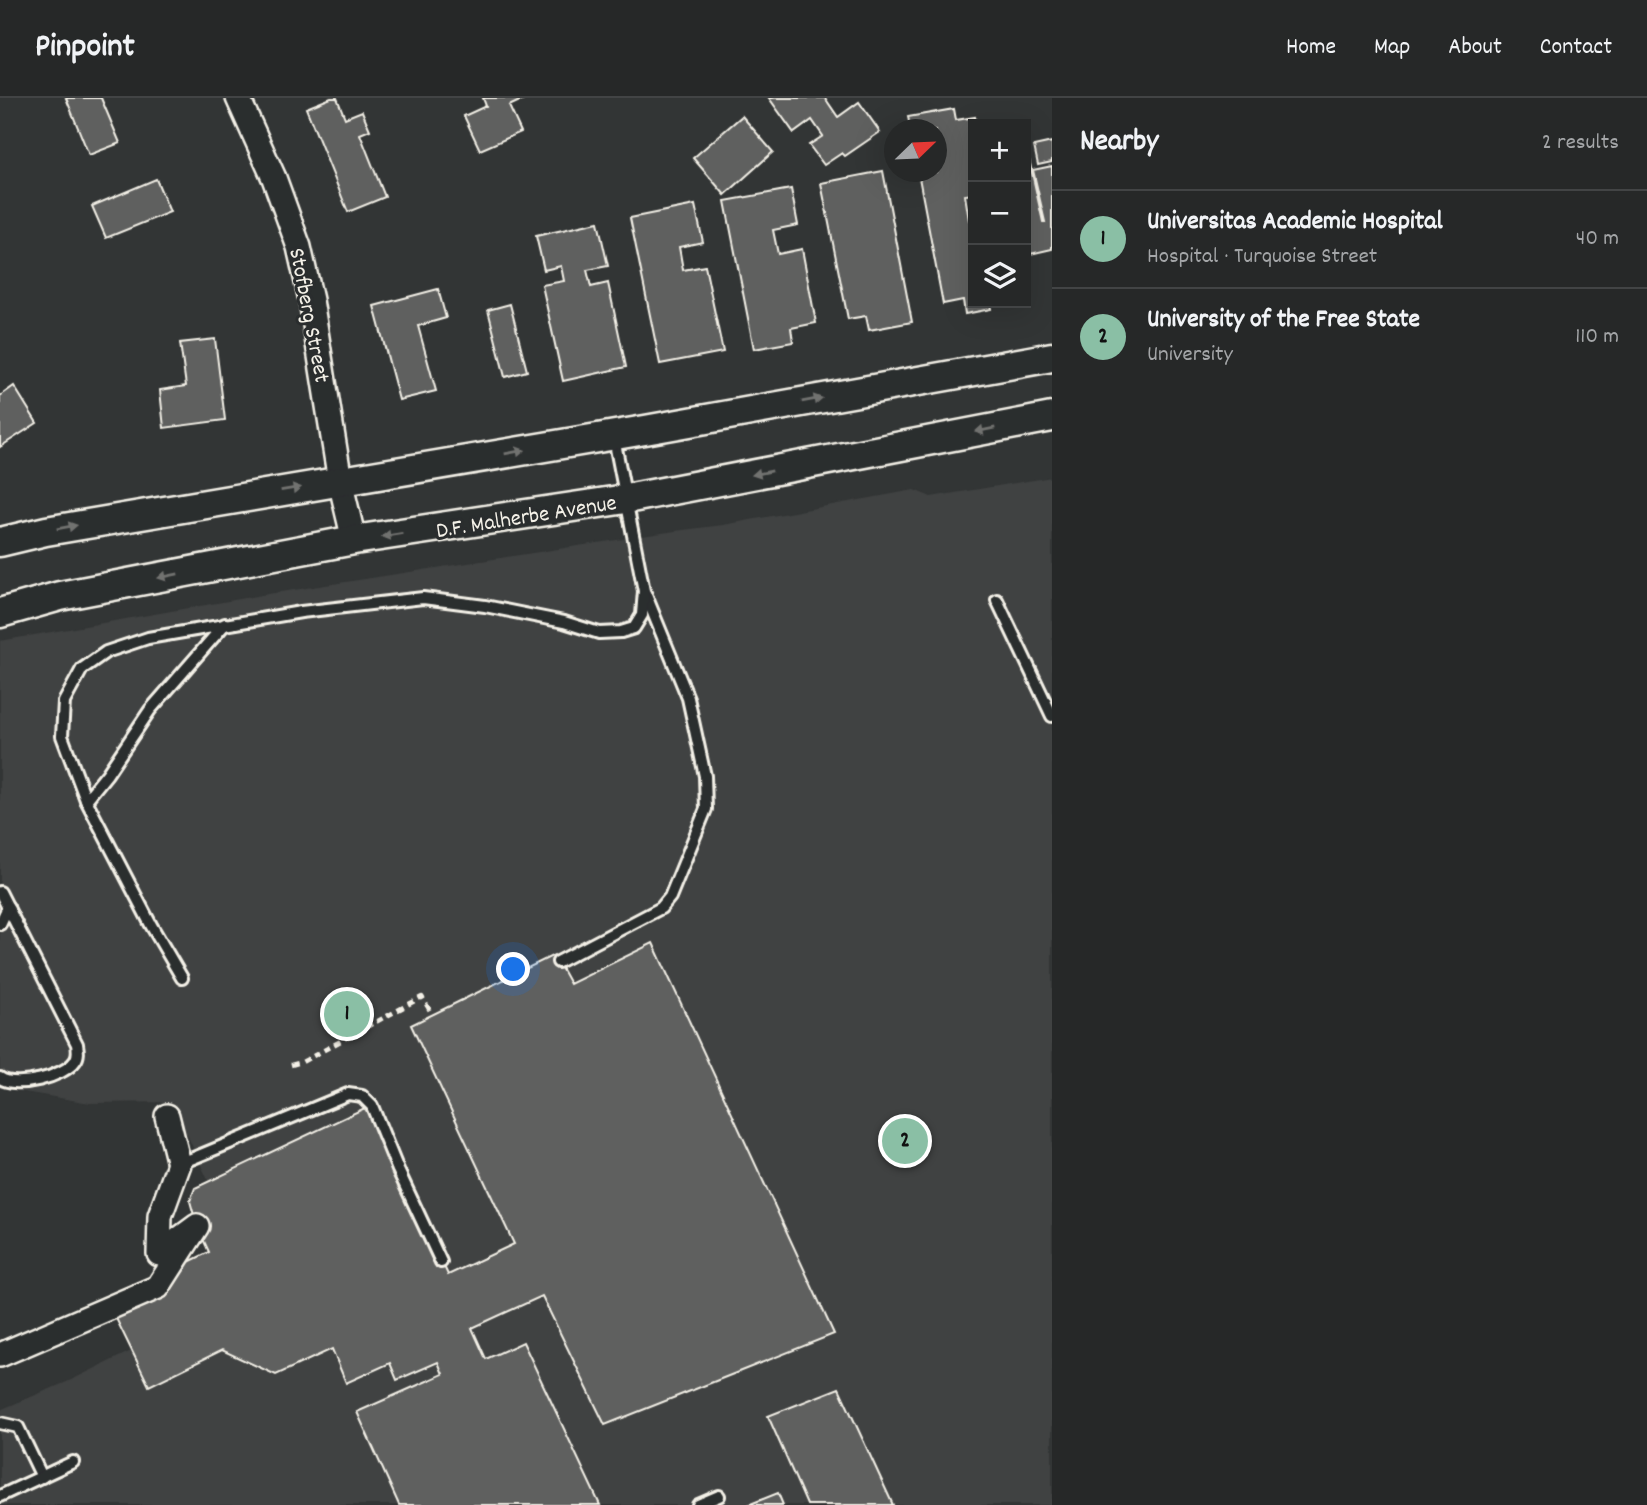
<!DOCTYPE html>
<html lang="en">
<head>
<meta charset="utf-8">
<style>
  body { margin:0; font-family:Dekko,sans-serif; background:#323434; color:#f1f3f6 }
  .controls { position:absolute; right:21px; top:21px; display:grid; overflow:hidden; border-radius:0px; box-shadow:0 7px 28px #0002 }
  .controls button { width:63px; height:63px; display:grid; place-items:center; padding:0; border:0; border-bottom:2px solid #424445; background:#262828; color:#f1f3f6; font:35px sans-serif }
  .compass { position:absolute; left:884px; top:21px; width:63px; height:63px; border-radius:50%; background:#262828; box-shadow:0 7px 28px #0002; rotate:67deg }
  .you { position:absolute; left:514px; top:872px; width:24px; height:24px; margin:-18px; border:5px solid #fff; border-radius:50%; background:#1a73e8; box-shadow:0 0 0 10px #1a73e833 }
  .badge { display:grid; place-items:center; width:46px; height:46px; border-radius:50%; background:#8abfa5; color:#111; font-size:23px; font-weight:700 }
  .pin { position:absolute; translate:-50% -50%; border:4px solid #fff; box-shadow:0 2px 7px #0006 }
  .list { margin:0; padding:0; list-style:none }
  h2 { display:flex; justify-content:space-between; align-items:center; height:91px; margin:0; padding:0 28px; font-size:30px }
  h2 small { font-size:23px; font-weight:400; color:#a4a6a8 }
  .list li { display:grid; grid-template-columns:46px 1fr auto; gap:21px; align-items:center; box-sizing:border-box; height:98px; padding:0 28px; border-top:2px solid #424445 }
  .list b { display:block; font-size:26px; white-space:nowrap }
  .list p { margin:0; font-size:23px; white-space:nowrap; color:#a4a6a8 }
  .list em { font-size:23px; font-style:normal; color:#a4a6a8 }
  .icon { flex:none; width:38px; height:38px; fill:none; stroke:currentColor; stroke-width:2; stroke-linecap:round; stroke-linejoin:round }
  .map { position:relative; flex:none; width:1052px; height:1407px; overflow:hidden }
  header { display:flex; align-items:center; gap:42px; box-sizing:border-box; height:98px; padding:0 35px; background:#262828; border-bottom:2px solid #424445 }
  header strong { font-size:33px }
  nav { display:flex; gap:38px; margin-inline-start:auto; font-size:24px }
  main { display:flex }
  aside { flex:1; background:#262828 }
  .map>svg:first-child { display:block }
  .built { fill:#404242 }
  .building { fill:#5f605f; stroke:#f4f1e8; stroke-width:2 }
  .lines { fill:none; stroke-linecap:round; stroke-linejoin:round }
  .service-casing { stroke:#f4f1e8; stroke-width:16 }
  .minor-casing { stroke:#f4f1e8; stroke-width:28 }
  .tertiary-casing { stroke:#f4f1e8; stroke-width:33 }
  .path { stroke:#f4f1e8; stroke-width:4.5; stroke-dasharray:7 5; stroke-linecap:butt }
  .service { stroke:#2a2d2e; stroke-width:10 }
  .minor { stroke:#2a2d2e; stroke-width:23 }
  .tertiary { stroke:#2a2d2e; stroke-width:28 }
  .oneway { fill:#71726f }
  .labels { text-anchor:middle; stroke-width:6; stroke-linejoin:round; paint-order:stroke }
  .street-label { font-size:23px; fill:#f4f1e8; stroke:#2a2d2e }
</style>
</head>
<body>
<header>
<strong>Pinpoint</strong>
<nav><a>Home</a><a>Map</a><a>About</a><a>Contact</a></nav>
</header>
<main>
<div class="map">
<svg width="1052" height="1407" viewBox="0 0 1052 1407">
  <rect width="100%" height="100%" fill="#323535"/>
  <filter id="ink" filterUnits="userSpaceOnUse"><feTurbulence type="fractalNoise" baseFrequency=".0143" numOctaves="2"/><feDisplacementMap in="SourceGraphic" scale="14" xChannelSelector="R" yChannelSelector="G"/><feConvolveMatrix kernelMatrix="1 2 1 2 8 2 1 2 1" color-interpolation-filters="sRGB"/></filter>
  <g filter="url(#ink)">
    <polygon class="built" points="1052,379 1052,1407 0,1407 0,1312 69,1283 237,1202 226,1121 172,1004 90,1005 0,990 0,543 268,496 675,433 723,427 914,392 931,399"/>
    <g class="building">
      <polygon points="66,0 101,0 120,45 89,57"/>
      <polygon points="331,0 337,0 345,20 362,13 370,32 360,36 385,99 348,114 306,10"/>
      <polygon points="483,0 526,0 509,8 521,34 480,52 464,18 486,8"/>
      <polygon points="769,0 825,0 838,19 859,4 880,34 845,58 842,55 824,67 809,47 823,38 812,22 794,35"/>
      <polygon points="954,11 956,22 975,19 976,26 973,26 973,96 965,97 969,122 973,121 973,205 990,205 991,211 965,216 963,202 943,206 918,74 936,74 936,32 911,32 908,19"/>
      <polygon points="742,18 773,54 725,97 693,60"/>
      <polygon points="1052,44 1052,64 1038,67 1034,48"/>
      <polygon points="1026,48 1043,124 1045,124 1033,72 1052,68 1052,151 1026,157"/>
      <polygon points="883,73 912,224 869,232 866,218 848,221 821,85"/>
      <polygon points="156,81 170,114 106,140 92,108"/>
      <polygon points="791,91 798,127 773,132 778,156 802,151 816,225 791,230 793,244 754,251 725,103"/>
      <polygon points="695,107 703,144 679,149 683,172 705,168 723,254 660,266 630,120"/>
      <polygon points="598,124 608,168 587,172 591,189 608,185 626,269 563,283 542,187 564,183 561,168 544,172 536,138"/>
      <polygon points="438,191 446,220 418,228 436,293 399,302 374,208"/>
      <polygon points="510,206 527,273 505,279 488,212"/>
      <polygon points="215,241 225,322 164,330 160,292 186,288 180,245"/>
      <polygon points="14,288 37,325 0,349 0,298"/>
      <polygon points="653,845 834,1236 605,1327 542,1198 472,1230 486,1261 523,1244 600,1407 399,1407 357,1314 443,1276 438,1264 397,1282 390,1265 346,1285 332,1251 276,1277 222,1252 149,1288 108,1204 209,1154 197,1128 190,1103 195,1090 369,1008 448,1177 514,1146 411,927 554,857 570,886"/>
      <polygon points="839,1290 893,1407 807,1407 768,1318"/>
      <polygon points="778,1395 783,1407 748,1407"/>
    </g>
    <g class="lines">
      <g class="service-casing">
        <g id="service">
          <polyline points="997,502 1052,618"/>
          <polyline points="86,702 107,676 150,612 225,526"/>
          <path d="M0,794l77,152c1,6 2,12 -2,17 -11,16 -59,28 -75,17"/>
          <polyline points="0,826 8,809"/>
          <polyline points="558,864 661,810 670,799 706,711 705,678 688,600 645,495"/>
          <polyline points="182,880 151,827 86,702 62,638 64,604 82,571 106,554 148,540 301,514 423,500 485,508 564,524 599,535 621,534 634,530 642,517 644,493 614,340"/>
          <polyline points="179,1066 348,996 362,998 372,1008 398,1072 441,1164"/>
          <polyline points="0,1325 18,1329 42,1379"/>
          <polyline points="0,1398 73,1364"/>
          <polyline points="698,1407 719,1398"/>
        </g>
      </g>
      <g class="minor-casing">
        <g id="minor">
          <polyline points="238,0 274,80 299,149 311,202 340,383 354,442"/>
          <polyline points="0,1257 158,1189 197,1128 159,1156 160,1118 179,1066 167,1018"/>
        </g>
      </g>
      <g class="tertiary-casing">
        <g id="tertiary">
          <polyline points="0,444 46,433 645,332 1052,259"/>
          <polyline points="0,515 60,498 354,442 626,401 1052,319"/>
        </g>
      </g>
      <polyline class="path" points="291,967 302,964 422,899 432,916"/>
      <use href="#service" class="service"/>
      <use href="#minor" class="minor"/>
      <use href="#tertiary" class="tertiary"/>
    </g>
    <defs><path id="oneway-solid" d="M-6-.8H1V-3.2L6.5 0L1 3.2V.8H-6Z" transform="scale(1.75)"/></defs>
    <g class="oneway">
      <use href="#oneway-solid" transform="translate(812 302) rotate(-10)"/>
      <use href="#oneway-solid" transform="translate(985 332) rotate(169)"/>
      <use href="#oneway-solid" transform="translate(515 354) rotate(-10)"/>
      <use href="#oneway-solid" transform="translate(762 375) rotate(169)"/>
      <use href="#oneway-solid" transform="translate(291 391) rotate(-9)"/>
      <use href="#oneway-solid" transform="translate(67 429) rotate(-10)"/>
      <use href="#oneway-solid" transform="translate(392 437) rotate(171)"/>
      <use href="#oneway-solid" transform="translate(168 478) rotate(169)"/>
    </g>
  </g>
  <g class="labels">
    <g class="street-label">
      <text transform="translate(311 217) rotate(79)" y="8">Stofberg Street</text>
      <text transform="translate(526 417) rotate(-9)" y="8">D.F. Malherbe Avenue</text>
    </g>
  </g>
</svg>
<div class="controls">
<button>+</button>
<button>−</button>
<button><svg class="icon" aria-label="layers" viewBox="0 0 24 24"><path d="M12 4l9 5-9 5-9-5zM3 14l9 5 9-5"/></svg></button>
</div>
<svg class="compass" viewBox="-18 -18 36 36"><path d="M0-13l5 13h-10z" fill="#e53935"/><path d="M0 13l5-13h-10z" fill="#a4a6a8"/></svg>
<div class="you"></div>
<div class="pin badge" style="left:347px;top:916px">1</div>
<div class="pin badge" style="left:905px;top:1043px">2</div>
</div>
<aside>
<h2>Nearby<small>2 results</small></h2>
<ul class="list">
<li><span class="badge">1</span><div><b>Universitas Academic Hospital</b><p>Hospital · Turquoise Street</p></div><em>40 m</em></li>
<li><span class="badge">2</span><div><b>University of the Free State</b><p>University</p></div><em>110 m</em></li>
</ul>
</aside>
</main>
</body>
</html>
